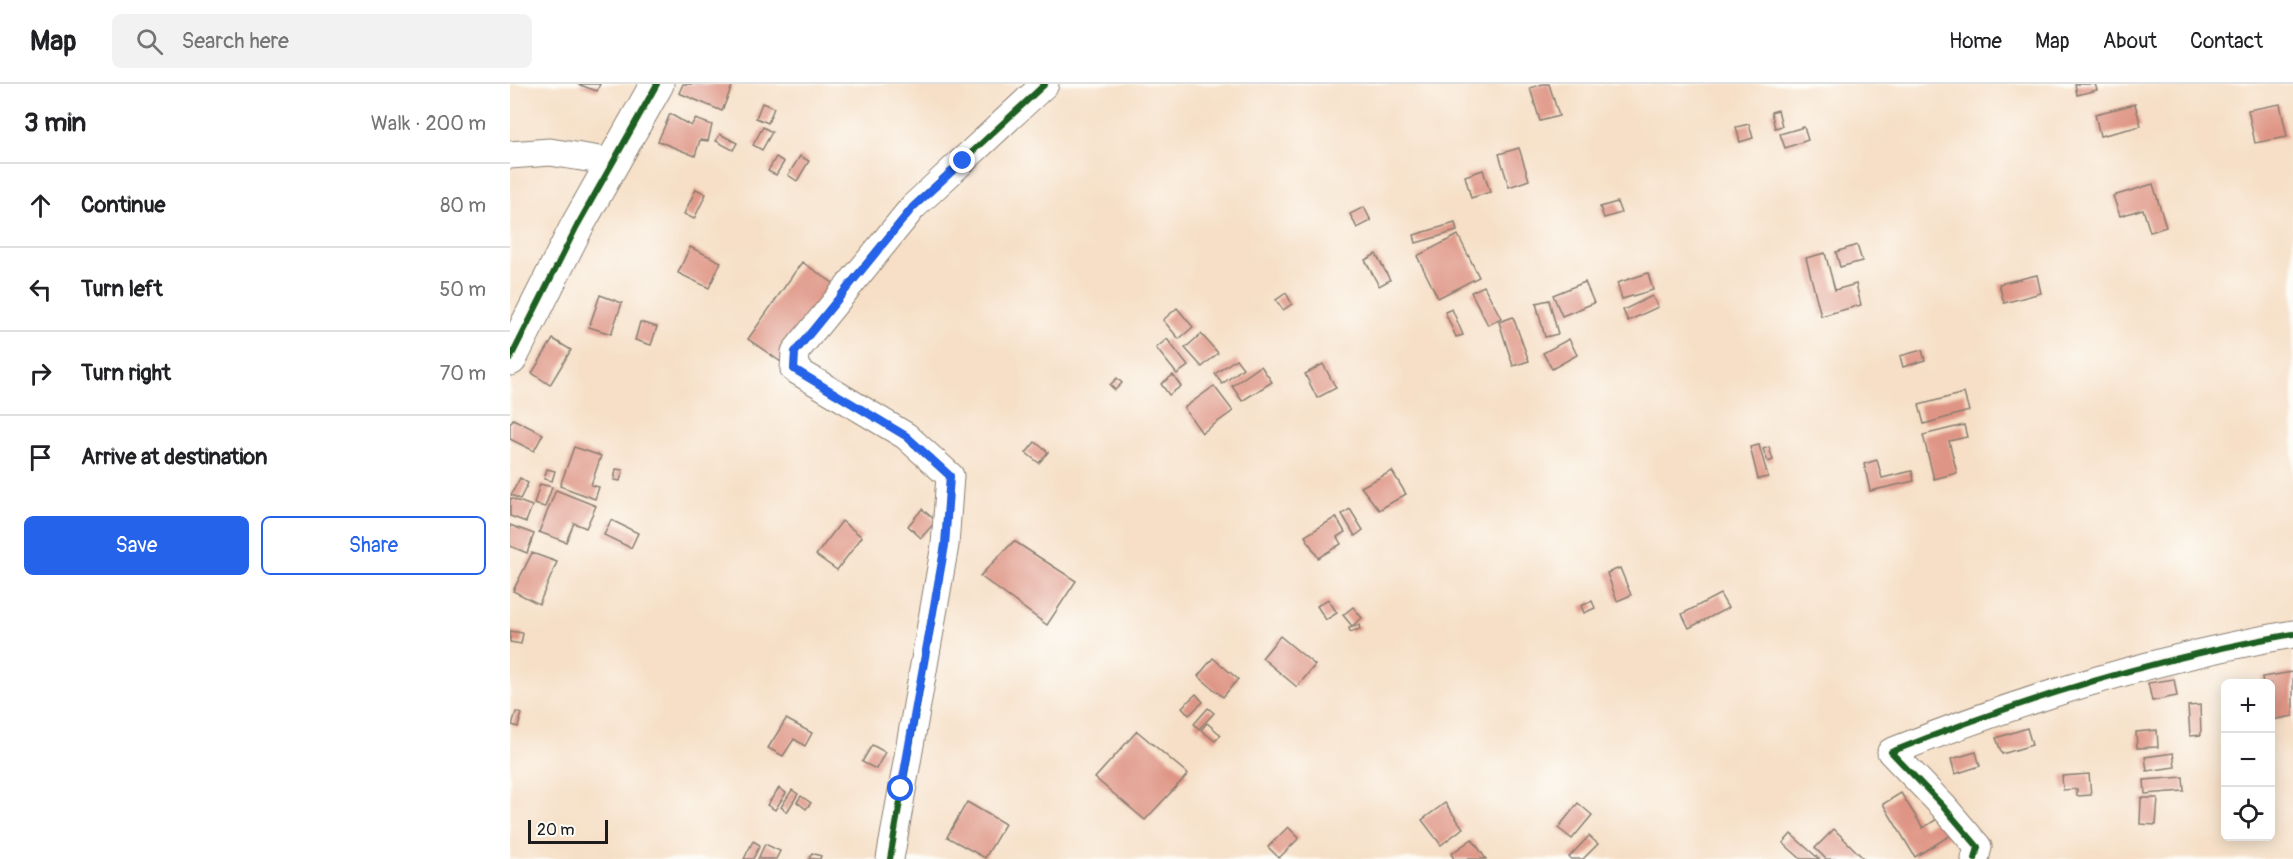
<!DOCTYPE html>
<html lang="en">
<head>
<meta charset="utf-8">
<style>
  body { margin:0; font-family:Pangolin,sans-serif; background:#f2f2f2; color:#202124 }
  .controls { position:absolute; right:18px; bottom:18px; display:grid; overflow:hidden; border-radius:9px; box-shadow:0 3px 15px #0003 }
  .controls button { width:54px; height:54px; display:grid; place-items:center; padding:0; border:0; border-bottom:2px solid #e0e0e0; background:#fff; color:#202124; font:30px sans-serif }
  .scale { position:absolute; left:18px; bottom:15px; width:80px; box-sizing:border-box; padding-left:6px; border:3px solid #1c1c1c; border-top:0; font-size:16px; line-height:21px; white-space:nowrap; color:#1c1c1c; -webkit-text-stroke:4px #fdfcf7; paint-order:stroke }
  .stop { position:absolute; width:18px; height:18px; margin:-14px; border:4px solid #2563eb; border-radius:50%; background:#fff }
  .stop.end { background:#2563eb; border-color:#fff; box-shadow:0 2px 6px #0008 }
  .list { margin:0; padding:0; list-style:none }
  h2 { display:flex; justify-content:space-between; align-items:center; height:78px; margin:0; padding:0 24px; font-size:26px }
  h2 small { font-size:20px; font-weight:400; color:#757577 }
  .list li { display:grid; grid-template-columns:39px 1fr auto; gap:18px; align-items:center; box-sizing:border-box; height:84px; padding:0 24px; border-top:2px solid #e0e0e0 }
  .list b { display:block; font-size:22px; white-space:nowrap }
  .list em { font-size:20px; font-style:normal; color:#757577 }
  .actions { display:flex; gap:12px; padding:18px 24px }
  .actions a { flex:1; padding:14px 0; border:2px solid #2563eb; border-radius:9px; text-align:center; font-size:21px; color:#2563eb }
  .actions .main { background:#2563eb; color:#fff }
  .icon { flex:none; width:33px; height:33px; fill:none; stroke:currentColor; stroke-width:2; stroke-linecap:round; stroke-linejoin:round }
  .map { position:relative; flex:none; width:1783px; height:775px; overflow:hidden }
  header { display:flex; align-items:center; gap:36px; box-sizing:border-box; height:84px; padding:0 30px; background:#fff; border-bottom:2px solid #e0e0e0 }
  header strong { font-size:28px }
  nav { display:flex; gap:33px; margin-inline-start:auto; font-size:21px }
  .search { width:420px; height:54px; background:#f2f2f2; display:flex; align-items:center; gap:15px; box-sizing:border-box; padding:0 21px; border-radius:9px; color:#757577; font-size:22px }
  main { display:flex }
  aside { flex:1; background:#fff }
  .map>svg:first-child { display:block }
  .building { fill:#df9585 }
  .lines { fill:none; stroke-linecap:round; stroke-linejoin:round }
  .minor-casing { stroke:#897e71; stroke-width:29 }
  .tertiary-casing { stroke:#897e71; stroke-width:35 }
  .minor { stroke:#fff; stroke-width:27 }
  .tertiary { stroke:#fff; stroke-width:33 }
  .cycleway-casing { stroke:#fdfcf7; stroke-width:10 }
  .cycleway { stroke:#1b5e20; stroke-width:6 }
  .route { stroke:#2563eb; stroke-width:8 }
</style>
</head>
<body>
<header>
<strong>Map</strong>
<div class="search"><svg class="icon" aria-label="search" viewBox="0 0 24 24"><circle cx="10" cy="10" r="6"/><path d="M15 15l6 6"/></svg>Search here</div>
<nav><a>Home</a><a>Map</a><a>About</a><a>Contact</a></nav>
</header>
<main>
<aside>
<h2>3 min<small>Walk · 200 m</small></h2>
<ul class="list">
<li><svg class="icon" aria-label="ahead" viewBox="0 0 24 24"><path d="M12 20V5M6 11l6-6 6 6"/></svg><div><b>Continue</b></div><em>80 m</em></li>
<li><svg class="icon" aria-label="left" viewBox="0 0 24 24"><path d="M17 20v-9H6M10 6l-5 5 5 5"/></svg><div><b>Turn left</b></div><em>50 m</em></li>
<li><svg class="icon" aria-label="right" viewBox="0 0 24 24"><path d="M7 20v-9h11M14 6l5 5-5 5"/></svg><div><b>Turn right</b></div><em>70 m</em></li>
<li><svg class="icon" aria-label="arrive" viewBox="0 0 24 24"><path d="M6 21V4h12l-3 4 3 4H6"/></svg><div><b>Arrive at destination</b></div></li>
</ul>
<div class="actions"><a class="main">Save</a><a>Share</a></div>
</aside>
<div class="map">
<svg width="1783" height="775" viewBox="0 0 1783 775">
  <rect width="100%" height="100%" fill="#fdfcf7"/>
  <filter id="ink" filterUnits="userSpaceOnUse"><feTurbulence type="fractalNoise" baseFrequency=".0167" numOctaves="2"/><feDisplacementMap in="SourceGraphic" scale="12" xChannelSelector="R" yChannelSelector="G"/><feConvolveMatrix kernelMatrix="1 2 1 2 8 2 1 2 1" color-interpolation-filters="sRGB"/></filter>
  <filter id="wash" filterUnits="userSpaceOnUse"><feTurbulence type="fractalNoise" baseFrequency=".008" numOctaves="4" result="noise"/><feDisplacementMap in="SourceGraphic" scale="24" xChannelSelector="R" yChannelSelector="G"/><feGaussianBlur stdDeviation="1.35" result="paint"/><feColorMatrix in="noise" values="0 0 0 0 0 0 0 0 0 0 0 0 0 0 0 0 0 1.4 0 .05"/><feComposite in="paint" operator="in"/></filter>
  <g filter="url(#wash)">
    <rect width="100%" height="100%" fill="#f6dfc6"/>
    <g id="blocks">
      <g class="building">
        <polygon points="67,0 90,0 87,7"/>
        <polygon points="173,0 223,0 212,27 169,9"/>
        <polygon points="1033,0 1039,0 1049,32 1030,37 1020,4"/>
        <polygon points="1565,0 1585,0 1587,6 1567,11"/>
        <polygon points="252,19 264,24 258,39 246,34"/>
        <polygon points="1625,20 1631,42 1590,52 1585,30"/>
        <polygon points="1770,20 1777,53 1745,59 1738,26"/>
        <polygon points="1268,26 1272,42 1265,44 1261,28"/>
        <polygon points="160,30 181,42 185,35 202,41 198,57 190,56 185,72 148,57"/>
        <polygon points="1239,40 1243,54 1230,58 1226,43"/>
        <polygon points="253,43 262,48 252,66 243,61"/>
        <polygon points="1294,43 1298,56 1275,64 1270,50"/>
        <polygon points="210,50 227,59 223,66 206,57"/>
        <polygon points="1009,64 1019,96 999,103 989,70"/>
        <polygon points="290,72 299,77 287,97 278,91"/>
        <polygon points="266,73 274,78 266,91 258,87"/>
        <polygon points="973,86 980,108 961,114 955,92"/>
        <polygon points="1643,100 1656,143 1640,148 1633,125 1610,132 1603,112"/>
        <polygon points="186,105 196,110 184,135 174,130"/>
        <polygon points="1107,118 1111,129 1094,134 1090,123"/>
        <polygon points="854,123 861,137 847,144 840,130"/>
        <polygon points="945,139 947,147 906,159 904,151"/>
        <polygon points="948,151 969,193 928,214 907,172"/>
        <polygon points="1347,161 1352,177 1330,183 1326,168"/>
        <polygon points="180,163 211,178 199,204 168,189"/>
        <polygon points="1315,169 1325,206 1346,200 1351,221 1311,232 1296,174"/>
        <polygon points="866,170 880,196 869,202 855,176"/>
        <polygon points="292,178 326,201 271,278 238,255"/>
        <polygon points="1138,189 1143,206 1112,215 1107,199"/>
        <polygon points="1527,191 1531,209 1494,219 1489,200"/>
        <polygon points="1075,198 1084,219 1052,232 1043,211"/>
        <polygon points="974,202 991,234 978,241 961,208"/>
        <polygon points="776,209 782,220 773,226 766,216"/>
        <polygon points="90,211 112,219 101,250 79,243"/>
        <polygon points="1142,212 1148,223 1118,237 1113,226"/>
        <polygon points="1039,216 1048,250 1035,253 1026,219"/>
        <polygon points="667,224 683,243 669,255 653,236"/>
        <polygon points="942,225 953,251 946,253 935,228"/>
        <polygon points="1003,233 1019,277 1003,282 989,238"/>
        <polygon points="130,238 147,243 141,261 125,256"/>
        <polygon points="691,250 708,269 692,283 675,264"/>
        <polygon points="43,255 61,266 40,301 22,289"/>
        <polygon points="657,255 678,282 667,290 646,264"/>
        <polygon points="1059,255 1067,271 1042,285 1033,269"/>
        <polygon points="1412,266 1415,276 1393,283 1390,272"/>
        <polygon points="726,275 733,284 712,300 705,290"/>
        <polygon points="813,280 826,304 807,314 795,290"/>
        <polygon points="751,282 762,298 732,317 722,302"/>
        <polygon points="663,291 671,302 659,311 651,300"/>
        <polygon points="607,294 612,299 605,306 600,301"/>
        <polygon points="704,302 723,327 692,349 674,324"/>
        <polygon points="1454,309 1459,327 1414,340 1409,321"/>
        <polygon points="3,335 33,350 24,367 0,355 0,340"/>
        <polygon points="1454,341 1457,353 1439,357 1447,389 1424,395 1413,351"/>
        <polygon points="525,358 538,368 529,379 516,369"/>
        <polygon points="1249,361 1258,393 1248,395 1240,363"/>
        <polygon points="64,363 91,372 81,401 89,403 85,415 50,402"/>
        <polygon points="1259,363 1263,376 1258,378 1253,365"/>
        <polygon points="1367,376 1372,394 1402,387 1404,397 1360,407 1354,380"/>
        <polygon points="37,385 45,387 42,397 34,395"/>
        <polygon points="106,385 113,386 110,397 104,396"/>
        <polygon points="882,387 896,410 869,426 851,403"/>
        <polygon points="10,394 18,399 10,415 1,411"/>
        <polygon points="30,400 42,403 35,423 24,420"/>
        <polygon points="46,406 86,422 76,444 64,439 56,458 29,448"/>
        <polygon points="0,414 22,422 16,438 0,432"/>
        <polygon points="412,425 426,437 411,454 398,442"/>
        <polygon points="840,425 853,446 845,452 832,430"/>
        <polygon points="826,433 835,448 827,453 831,460 808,474 795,452"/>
        <polygon points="101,436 128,449 121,464 94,451"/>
        <polygon points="332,437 352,453 327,486 306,471"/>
        <polygon points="0,441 24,450 17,469 0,462"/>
        <polygon points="504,457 566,497 537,541 470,492"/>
        <polygon points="22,469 47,478 29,520 3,507"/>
        <polygon points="1110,484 1121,511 1107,517 1097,489"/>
        <polygon points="1210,510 1218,524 1179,544 1172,530"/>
        <polygon points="818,515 827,529 816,536 807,522"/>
        <polygon points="1082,517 1085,524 1074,529 1071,522"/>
        <polygon points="843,523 852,534 842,542 833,531"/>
        <polygon points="849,541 850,545 840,548 839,544"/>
        <polygon points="0,547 13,549 11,560 0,558"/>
        <polygon points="770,552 805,581 787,603 752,574"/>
        <polygon points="703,574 728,595 713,613 688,592"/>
        <polygon points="1783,588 1783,632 1761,636 1761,600 1753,600 1752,593"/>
        <polygon points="1664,595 1667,612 1642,617 1638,599"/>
        <polygon points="686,610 693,618 679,631 672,623"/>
        <polygon points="1690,621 1691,651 1680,652 1678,622"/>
        <polygon points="698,624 704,629 689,645 684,640"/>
        <polygon points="6,628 12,630 8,643 2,641"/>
        <polygon points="276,635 302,649 295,662 284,655 273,672 258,664"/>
        <polygon points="697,639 711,651 705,657 691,646"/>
        <polygon points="1517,644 1522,661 1492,670 1486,654"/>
        <polygon points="1647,646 1648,663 1627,664 1626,648"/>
        <polygon points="627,647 678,690 635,736 585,694"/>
        <polygon points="362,661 375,668 366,685 352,678"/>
        <polygon points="1466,668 1470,682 1445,690 1441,675"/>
        <polygon points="1663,669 1665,683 1637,687 1635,673"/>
        <polygon points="1579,690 1581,711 1567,712 1567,705 1553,706 1552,692"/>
        <polygon points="1673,693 1674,707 1635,710 1634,696"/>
        <polygon points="269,704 276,709 265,726 257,721"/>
        <polygon points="282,706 288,710 277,728 271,723"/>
        <polygon points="1391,709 1413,744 1430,733 1441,751 1405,773 1373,720"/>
        <polygon points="291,712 301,719 296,725 287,718"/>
        <polygon points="1631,714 1648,714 1646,741 1630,740"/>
        <polygon points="457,718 495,740 475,774 437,753"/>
        <polygon points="935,719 953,744 931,761 912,736"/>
        <polygon points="1068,719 1082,731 1062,755 1048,744"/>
        <polygon points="778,743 789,754 769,774 758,763"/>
        <polygon points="1324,745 1354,775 1316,775 1305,764"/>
        <polygon points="1281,750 1309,775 1291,775 1273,759"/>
        <polygon points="1079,752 1088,760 1073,775 1061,775 1059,773"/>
        <polygon points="962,755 976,775 944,775 941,770"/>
        <polygon points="243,757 250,761 243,775 234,775"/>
        <polygon points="255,760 270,767 266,775 248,775"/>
        <polygon points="302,769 311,772 310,775 299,775"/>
      </g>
    </g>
  </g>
  <g filter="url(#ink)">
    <use href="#blocks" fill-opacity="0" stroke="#897e71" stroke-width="1.5"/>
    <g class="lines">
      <g class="minor-casing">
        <g id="minor">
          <polyline points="0,71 40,68 103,78"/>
          <polyline points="380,775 435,461 440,392 396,352 284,285 285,268 403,123 535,0"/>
          <path d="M1465,775l3,-12 -35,-41 -52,-54c129,-52 264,-94 402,-118"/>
        </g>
      </g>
      <g class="tertiary-casing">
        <polyline id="tertiary" points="0,275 67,142 147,0"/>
      </g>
      <use href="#minor" class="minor"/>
      <use href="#tertiary" class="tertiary"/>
      <g class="cycleway-casing">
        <g id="cycleway">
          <polyline points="0,275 67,142 147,0"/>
          <polyline points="380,775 435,461 440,392 396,352 284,285 285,268 403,123 535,0"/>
          <path d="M1465,775l3,-12 -35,-41 -52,-54c129,-52 264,-94 402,-118"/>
        </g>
      </g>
      <use href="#cycleway" class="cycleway"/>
    </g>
  </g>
  <g class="lines" filter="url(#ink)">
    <polyline class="route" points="391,705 435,461 440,392 396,352 284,285 285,268 403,123 453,77"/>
  </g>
</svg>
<div class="controls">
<button>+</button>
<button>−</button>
<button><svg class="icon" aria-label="locate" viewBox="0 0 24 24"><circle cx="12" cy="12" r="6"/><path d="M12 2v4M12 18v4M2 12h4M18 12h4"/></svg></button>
</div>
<div class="scale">20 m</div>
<div class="stop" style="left:391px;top:705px"></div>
<div class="stop end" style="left:453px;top:77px"></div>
</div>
</main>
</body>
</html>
